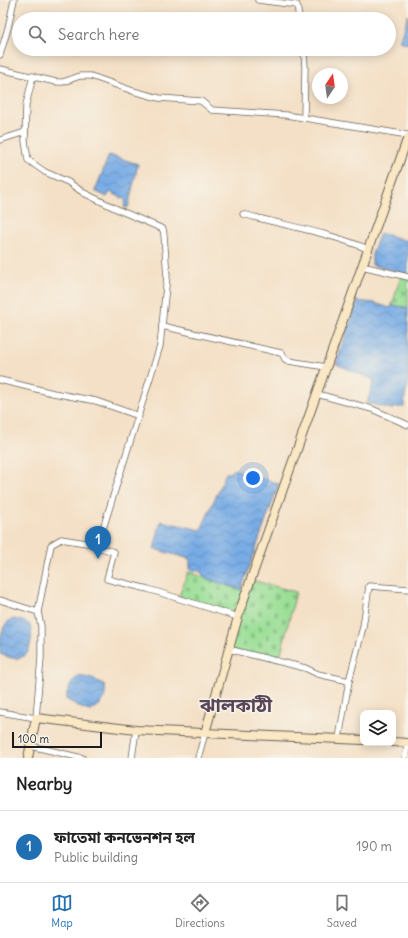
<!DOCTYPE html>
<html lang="en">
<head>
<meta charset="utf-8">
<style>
  body { margin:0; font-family:Delius,"Noto Sans Bengali",sans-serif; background:#f6f6f6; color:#222 }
  .controls { position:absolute; right:12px; bottom:12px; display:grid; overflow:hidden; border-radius:8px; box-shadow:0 2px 10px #0003 }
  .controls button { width:36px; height:36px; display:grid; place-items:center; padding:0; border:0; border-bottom:1px solid #e0e0e0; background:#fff; color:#222; font:20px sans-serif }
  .compass { position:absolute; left:312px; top:68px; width:36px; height:36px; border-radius:50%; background:#fff; box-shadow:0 2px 10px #0003; rotate:13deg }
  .scale { position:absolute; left:12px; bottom:10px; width:90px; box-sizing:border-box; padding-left:4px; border:2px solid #1c1c1c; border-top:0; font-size:11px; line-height:14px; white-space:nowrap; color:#1c1c1c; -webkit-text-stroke:3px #f7f3e8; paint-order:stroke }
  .you { position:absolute; left:253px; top:478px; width:14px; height:14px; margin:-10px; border:3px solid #fff; border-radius:50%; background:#1a73e8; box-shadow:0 0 0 6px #1a73e833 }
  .badge { display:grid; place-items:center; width:26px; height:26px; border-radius:50%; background:#1f6fb2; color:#fff; font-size:13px; font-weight:700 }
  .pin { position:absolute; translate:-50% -33px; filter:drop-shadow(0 1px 2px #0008) }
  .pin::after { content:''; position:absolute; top:21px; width:14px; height:12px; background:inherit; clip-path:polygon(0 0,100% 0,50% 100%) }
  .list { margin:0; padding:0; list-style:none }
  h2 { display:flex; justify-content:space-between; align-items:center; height:52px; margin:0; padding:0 16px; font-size:17px }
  h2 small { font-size:13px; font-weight:400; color:#767676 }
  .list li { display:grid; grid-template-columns:26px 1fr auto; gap:12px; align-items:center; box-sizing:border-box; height:72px; padding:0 16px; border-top:1px solid #e0e0e0 }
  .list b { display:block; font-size:15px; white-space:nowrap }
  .list p { margin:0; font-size:13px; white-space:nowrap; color:#767676 }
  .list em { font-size:13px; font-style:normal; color:#767676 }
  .icon { flex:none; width:22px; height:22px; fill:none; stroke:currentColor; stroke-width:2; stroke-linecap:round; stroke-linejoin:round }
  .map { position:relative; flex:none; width:408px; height:758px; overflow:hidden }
  .search { position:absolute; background:#fff; box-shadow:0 2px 10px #0003; left:12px; right:12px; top:12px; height:44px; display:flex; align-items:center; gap:10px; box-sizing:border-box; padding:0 14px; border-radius:22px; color:#767676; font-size:15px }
  .sheet { height:124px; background:#fff }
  nav { display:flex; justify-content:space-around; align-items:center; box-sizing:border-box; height:56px; border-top:1px solid #e0e0e0; background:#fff; font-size:11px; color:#767676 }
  nav a { display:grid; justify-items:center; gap:2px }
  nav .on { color:#1f6fb2 }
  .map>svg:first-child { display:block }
  .cemetery { fill:url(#cemetery-stones); stroke:#5c7e5a }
  .water { fill:url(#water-waves); stroke:#4a6480 }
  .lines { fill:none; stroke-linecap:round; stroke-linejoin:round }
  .minor-casing { stroke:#686158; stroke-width:7 }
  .secondary-casing { stroke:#686158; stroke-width:10 }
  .minor { stroke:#fff; stroke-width:5.5 }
  .secondary { stroke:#fae7c3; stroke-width:8 }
  .labels { text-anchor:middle; stroke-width:3; stroke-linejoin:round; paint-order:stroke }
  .town-label { font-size:19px; font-weight:bold; fill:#594658; stroke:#f7f3e8 }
</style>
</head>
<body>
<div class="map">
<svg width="408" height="758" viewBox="0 0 408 758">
  <defs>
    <pattern id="cemetery-stones" width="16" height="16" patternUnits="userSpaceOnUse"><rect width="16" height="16" fill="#9bdf97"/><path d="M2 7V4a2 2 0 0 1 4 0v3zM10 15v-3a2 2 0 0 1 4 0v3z" fill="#85bf82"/></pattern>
    <pattern id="water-waves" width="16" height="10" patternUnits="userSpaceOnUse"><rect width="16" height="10" fill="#78ace5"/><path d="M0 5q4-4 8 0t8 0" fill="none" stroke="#628bb9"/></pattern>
  </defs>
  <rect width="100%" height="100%" fill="#f7f3e8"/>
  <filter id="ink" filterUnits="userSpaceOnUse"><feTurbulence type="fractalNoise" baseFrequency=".025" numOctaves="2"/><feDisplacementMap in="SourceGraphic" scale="8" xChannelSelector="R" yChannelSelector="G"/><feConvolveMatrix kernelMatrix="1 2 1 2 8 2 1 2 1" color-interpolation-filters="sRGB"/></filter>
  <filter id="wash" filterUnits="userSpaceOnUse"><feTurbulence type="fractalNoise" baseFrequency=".012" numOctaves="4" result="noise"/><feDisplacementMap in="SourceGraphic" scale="16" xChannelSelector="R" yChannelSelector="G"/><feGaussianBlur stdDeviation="0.9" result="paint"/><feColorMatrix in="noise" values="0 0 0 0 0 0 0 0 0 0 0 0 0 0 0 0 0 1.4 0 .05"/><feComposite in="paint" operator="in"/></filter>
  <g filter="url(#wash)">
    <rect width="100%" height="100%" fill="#f4e0c6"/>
    <g class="cemetery">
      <polygon points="401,276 408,277 408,308 392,305"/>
      <polygon points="188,572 247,592 251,580 296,592 279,661 228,649 239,617 178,599"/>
    </g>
    <g class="water">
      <polygon points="408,15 408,44 399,41"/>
      <polygon points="109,155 138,164 128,208 124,207 126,200 110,192 107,197 95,191"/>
      <polygon points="380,233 408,241 408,274 372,265 372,254"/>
      <polygon points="357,301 375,303 390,308 392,305 408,308 408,385 404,400 405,403 404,407 398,407 392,409 367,403 374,380 336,364"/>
      <polygon points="233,469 279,484 241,590 205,578 200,571 190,570 190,559 154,549 161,521 201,530 226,473 230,473"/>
      <path d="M14,619c5,1 11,2 15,5 5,6 2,29 -5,32 -7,5 -17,1 -24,-2 0,-12 0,-32 14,-35z"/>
      <path d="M78,676l15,3 12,6c1,16 -2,18 -14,26l-8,-2 -17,-10c1,-10 5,-16 12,-23z"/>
    </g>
  </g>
  <g filter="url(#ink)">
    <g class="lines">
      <g class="minor-casing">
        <g id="minor">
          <polyline points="258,0 297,5 299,19"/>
          <polyline points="304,49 305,68 304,118"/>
          <polyline points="0,55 8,28 14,0"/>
          <polyline points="0,69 56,82 63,82 80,76 91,76 133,91 159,98 201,101 212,110 286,115 408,135"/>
          <polyline points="0,140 25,132"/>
          <path d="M243,214c42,12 85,18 125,35"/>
          <polyline points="362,266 408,277"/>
          <polyline points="162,326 281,353 283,355 285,359 289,361 326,367"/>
          <polyline points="0,380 53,393 96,401 139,416"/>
          <polyline points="317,394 372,409 408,425"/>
          <polyline points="96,543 97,545 101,548 114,552 107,579 148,589 238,617"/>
          <polyline points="0,600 38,612"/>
          <polyline points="228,649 305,668 318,674 349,681 339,738"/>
          <polyline points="349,681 363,627 369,586 408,589"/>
          <polyline points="0,712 36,718 41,658 41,626 38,612 51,545 61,539 86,543 96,543 101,535 160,346 167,276 164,235 163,229 121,211 84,193 68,182 45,172 28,160 25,141 26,105 33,76"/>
          <polyline points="31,746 82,758"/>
          <polyline points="132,758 136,730"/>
          <polyline points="198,758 205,733"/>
          <polyline points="405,758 408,744"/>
        </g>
      </g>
      <g class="secondary-casing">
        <g id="secondary">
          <polyline points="205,733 240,610 408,137"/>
          <polyline points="393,742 408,743"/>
          <polyline points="28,758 36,718 136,730 363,740"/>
        </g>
      </g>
      <use href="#minor" class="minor"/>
      <use href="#secondary" class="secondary"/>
    </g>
  </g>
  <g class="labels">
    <g class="town-label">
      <text x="236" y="712">ঝালকাঠী</text>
    </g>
  </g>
</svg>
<div class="controls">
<button><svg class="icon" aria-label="layers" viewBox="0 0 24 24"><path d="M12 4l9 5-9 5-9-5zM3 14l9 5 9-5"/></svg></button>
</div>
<svg class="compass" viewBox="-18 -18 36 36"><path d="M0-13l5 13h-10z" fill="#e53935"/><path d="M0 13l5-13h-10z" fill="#767676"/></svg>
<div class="scale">100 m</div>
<div class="you"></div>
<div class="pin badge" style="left:98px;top:559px">1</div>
<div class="search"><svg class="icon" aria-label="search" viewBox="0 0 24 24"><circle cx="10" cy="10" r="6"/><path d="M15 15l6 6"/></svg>Search here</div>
</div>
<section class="sheet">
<h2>Nearby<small></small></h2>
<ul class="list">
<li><span class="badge">1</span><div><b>ফাতেমা কনভেনশন হল</b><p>Public building</p></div><em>190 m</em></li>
</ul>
</section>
<nav>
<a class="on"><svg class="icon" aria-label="map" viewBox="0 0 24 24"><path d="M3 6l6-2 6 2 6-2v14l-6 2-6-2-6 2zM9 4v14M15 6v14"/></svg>Map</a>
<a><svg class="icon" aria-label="directions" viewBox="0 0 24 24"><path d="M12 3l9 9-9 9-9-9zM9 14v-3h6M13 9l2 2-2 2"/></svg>Directions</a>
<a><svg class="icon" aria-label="saved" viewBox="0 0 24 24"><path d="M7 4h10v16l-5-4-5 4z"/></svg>Saved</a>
</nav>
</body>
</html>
